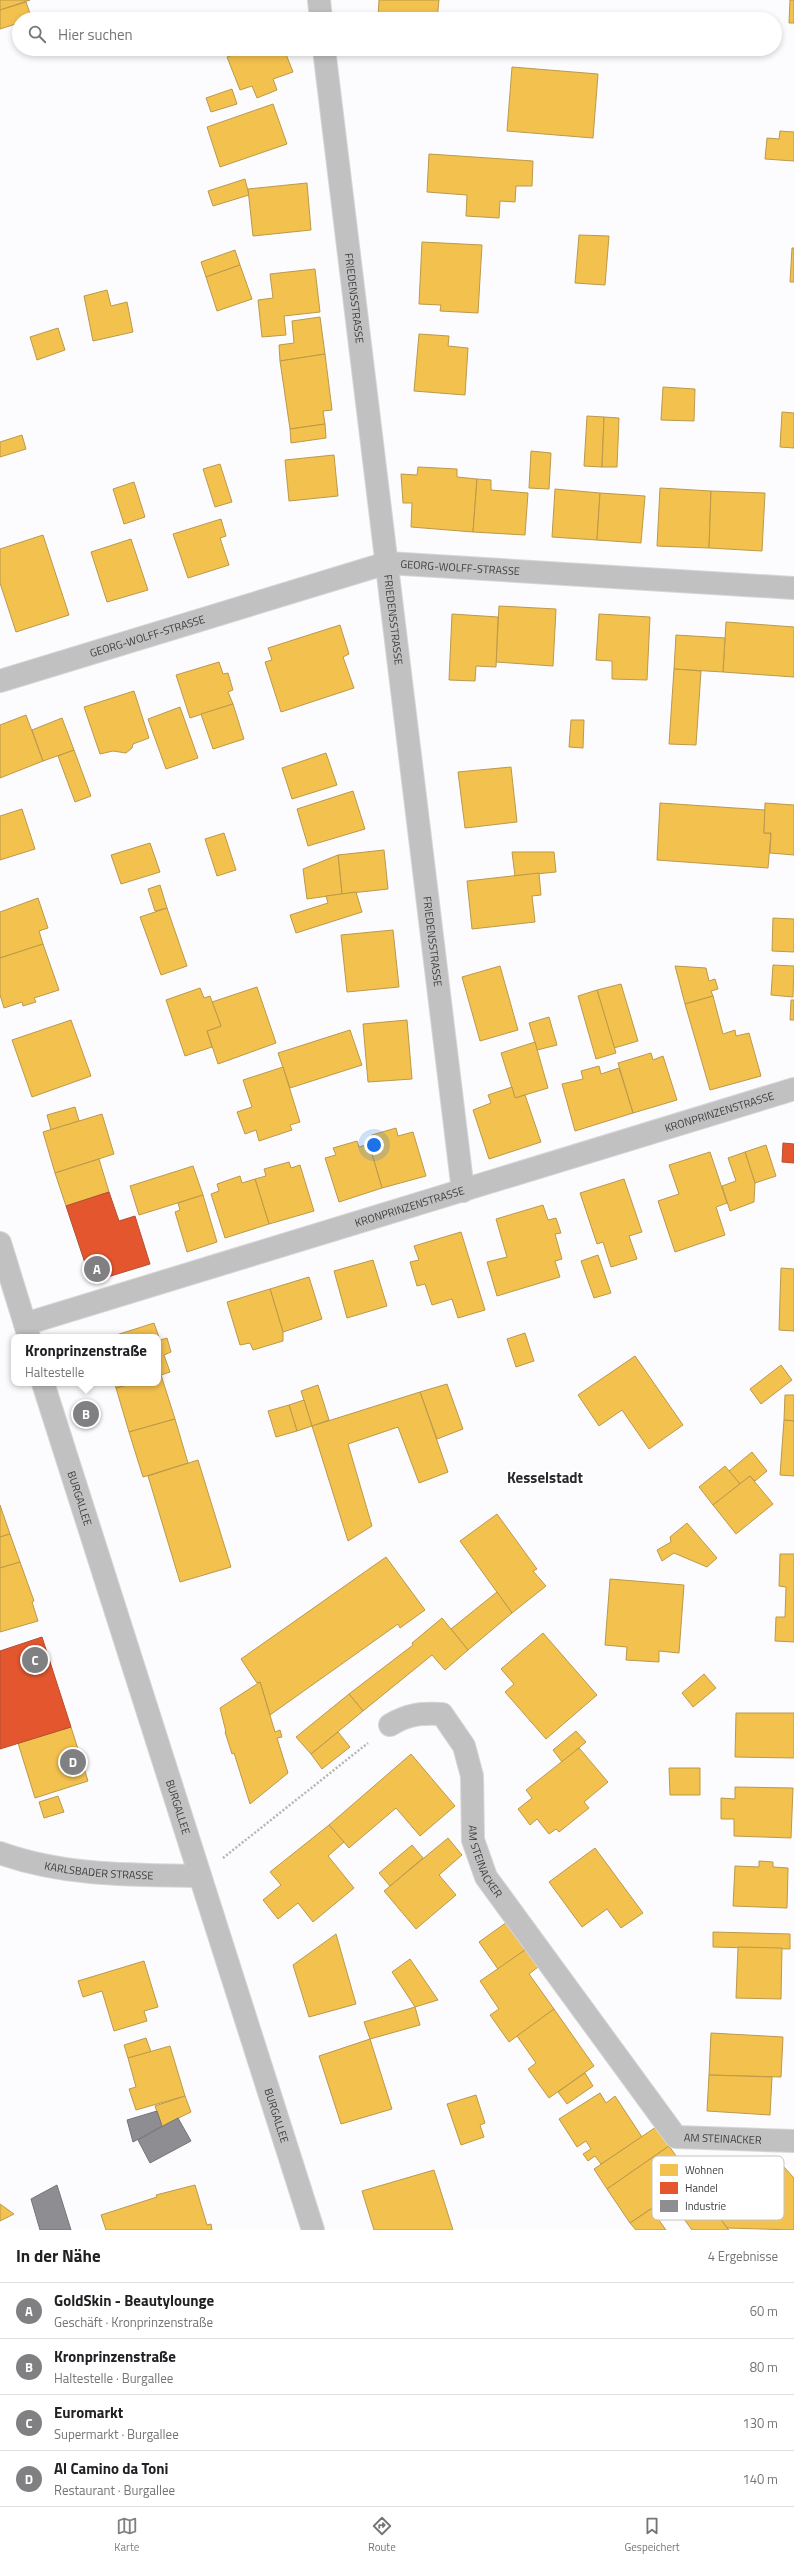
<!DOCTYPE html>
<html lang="de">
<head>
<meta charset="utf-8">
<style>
  body { margin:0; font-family:"Titillium Web",sans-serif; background:#f6f6f6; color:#202124 }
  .you { position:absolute; left:374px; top:1145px; width:14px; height:14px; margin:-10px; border:3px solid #fff; border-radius:50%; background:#1a73e8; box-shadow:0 0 0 6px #1a73e833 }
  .badge { display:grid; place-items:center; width:26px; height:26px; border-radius:50%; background:#807f82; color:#fff; font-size:13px; font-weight:700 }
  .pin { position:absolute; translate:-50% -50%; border:2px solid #fff; box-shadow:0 1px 4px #0006 }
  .popup { position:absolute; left:11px; top:1334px; width:150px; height:52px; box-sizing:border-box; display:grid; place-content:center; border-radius:8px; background:#fff; filter:drop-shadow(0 1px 3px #0005); font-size:13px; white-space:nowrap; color:#757577 }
  .popup b { font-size:15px; color:#202124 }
  .popup::after { content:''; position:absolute; left:50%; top:100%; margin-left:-8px; border:8px solid transparent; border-top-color:#fff }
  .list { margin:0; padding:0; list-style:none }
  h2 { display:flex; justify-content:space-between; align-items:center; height:52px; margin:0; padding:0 16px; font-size:17px }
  h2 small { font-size:13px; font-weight:400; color:#757577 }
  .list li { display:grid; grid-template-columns:26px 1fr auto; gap:12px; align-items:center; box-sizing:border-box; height:56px; padding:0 16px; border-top:1px solid #e0e0e0 }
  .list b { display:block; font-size:15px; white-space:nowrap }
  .list p { margin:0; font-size:13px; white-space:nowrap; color:#757577 }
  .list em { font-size:13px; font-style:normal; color:#757577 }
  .icon { flex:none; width:22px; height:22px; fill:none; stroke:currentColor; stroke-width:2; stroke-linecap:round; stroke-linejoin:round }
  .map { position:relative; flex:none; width:794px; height:2230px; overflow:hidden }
  .search { position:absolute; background:#fff; box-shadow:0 2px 6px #0003; left:12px; right:12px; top:12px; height:44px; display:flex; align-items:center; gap:10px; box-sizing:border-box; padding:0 14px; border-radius:22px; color:#757577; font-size:15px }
  .sheet { height:276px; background:#fff }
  nav { display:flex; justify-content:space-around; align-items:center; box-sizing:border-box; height:56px; border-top:1px solid #e0e0e0; background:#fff; font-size:11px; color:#757577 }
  nav a { display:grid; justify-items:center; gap:2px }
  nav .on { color:#807f82 }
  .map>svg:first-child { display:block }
  .homes { fill:#f2c14e; stroke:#bc994a }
  .shops { fill:#e4572e; stroke:#b24f33 }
  .industry { fill:#8d8d92; stroke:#757579 }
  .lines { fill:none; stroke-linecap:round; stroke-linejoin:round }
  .minor-casing { stroke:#d6d5d7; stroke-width:24 }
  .path { stroke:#b5b5b6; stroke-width:2.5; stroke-dasharray:2 2; stroke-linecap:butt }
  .minor { stroke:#c1c1c2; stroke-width:22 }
  .labels { text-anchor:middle; stroke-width:4; stroke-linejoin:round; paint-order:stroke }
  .street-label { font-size:11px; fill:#3d3c3f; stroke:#fff }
  .district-label { font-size:15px; font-weight:bold; fill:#2b282f; stroke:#fff }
  .key { fill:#fff; stroke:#c5c4c5; stroke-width:1 }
  .key-label { font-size:11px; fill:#3d3c3f }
</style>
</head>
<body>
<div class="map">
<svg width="794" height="2230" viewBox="0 0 794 2230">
  <rect width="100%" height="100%" fill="#fcfbfd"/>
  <g class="homes">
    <polygon points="0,0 30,0 0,10"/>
    <polygon points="379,0 439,0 437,19 378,19"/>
    <polygon points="790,0 794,0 794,23 789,23"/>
    <polygon points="26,2 32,19 19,19 19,23 0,29 0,10"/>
    <polygon points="249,49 284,49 293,72 273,79 277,90 257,98 252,86 240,90 227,57"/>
    <polygon points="512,67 598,74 593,138 507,131"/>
    <polygon points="232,89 237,104 211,112 206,98"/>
    <polygon points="273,104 287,144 220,167 207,127"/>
    <polygon points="780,131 794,132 794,161 765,159 767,138 779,139"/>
    <polygon points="429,154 533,161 532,186 516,186 515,202 500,201 499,218 466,216 467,195 427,192"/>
    <polygon points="245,179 249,195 213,206 208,191"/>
    <polygon points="307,183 311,230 253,236 248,189"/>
    <polygon points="579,235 609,236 605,285 575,283"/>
    <polygon points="422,242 482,245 478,313 440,311 441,305 419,304"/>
    <polygon points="792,248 794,248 794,282 790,282"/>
    <polygon points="235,250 240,265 206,277 201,262"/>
    <polygon points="240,265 252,299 217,311 206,277"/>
    <polygon points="315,269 320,312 284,316 286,335 262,337 258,300 273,298 270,274"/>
    <polygon points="107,290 111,306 127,302 133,332 93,341 84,296"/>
    <polygon points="320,317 325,354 280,361 279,345 294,343 292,321"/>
    <polygon points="58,328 65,350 37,360 30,337"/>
    <polygon points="419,334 449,336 448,346 468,348 465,395 414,391"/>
    <polygon points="325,354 332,410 323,411 325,424 290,429 280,361"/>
    <polygon points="663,387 695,389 694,421 661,420"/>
    <polygon points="782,412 794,413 794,448 780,447"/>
    <polygon points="587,416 604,417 602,467 584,466"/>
    <polygon points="604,417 619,418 617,467 602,467"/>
    <polygon points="325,424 326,438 291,443 290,429"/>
    <polygon points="22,435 26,449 0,457 0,442"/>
    <polygon points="531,451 551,453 549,489 529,488"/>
    <polygon points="334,455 338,496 289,501 285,460"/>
    <polygon points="220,464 232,502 215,507 203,469"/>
    <polygon points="418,467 457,469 457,477 477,479 473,532 411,527 412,503 403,503 401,474 417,475"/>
    <polygon points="477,479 491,480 491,490 528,493 525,535 473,532"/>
    <polygon points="134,482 145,517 124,524 113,489"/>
    <polygon points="660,488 711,491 709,548 657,546"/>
    <polygon points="555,489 600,493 597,540 552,537"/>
    <polygon points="711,491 765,493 762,551 709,548"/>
    <polygon points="600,493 645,496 641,543 597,540"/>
    <polygon points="221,519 226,536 220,538 229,565 188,578 173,534"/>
    <polygon points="43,535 69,615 16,632 0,583 0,549"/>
    <polygon points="131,539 148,590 107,602 91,552"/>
    <polygon points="499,606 556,609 553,666 496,662"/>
    <polygon points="452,614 498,617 496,667 476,666 475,681 449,680"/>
    <polygon points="599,614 650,617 647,680 612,679 612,661 596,660"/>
    <polygon points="726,622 794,627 794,677 723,672"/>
    <polygon points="340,625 349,654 343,657 354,688 281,712 265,662 272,660 268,648"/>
    <polygon points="676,635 725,638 723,672 674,669"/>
    <polygon points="219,662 223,674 228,673 233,690 228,692 233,704 190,718 176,675"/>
    <polygon points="674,669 701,671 696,745 669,744"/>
    <polygon points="134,691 149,738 133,744 132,748 126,753 113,751 100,754 84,707"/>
    <polygon points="233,704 244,739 213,749 201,714"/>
    <polygon points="180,707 198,758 166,769 148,719"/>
    <polygon points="26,715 43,761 0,778 0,725"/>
    <polygon points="62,718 74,750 43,761 32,730"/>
    <polygon points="571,720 584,720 583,748 569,747"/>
    <polygon points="74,750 91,796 75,802 58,756"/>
    <polygon points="326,753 337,785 292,799 282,768"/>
    <polygon points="511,767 517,822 465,828 458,772"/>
    <polygon points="353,791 365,829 308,846 297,809"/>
    <polygon points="660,803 765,810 764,833 771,833 768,868 657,860"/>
    <polygon points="765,803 794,805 794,855 770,853 771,833 764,833"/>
    <polygon points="22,809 35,849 0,860 0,816"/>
    <polygon points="224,833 236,870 217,876 205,839"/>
    <polygon points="150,843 160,872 121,884 111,855"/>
    <polygon points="384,850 388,889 342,894 338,855"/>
    <polygon points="512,852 554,852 556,872 515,876"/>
    <polygon points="338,855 342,894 307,899 303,869"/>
    <polygon points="539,873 541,895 532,896 535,922 472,929 467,881"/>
    <polygon points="160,885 167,908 155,911 148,889"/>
    <polygon points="356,892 362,912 296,933 290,915 328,903 326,896"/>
    <polygon points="38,898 48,928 39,931 43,944 0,958 0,912"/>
    <polygon points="167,908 187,966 161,975 140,917"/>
    <polygon points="773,918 794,919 794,952 772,951"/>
    <polygon points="393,930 399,987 347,992 341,935"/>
    <polygon points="43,944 59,990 34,998 36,1002 23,1006 22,1002 4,1008 0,995 0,958"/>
    <polygon points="773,965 794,966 793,997 771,995"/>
    <polygon points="500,966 518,1030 480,1041 462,977"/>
    <polygon points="675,966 706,968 709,981 715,979 718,989 711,991 713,996 685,1004"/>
    <polygon points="621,984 638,1041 614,1048 597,990"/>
    <polygon points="257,987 276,1043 218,1064 207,1031 221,1026 212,1002"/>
    <polygon points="200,988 204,998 210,996 221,1026 207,1031 212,1047 185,1056 166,1000"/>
    <polygon points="597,990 616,1053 596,1059 578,996"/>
    <polygon points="713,996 723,1034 735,1030 736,1036 749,1033 761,1076 710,1090 685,1004"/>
    <polygon points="791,1000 794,1000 794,1020 790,1020"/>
    <polygon points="549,1017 557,1045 537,1050 529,1023"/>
    <polygon points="71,1020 91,1076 32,1097 12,1040"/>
    <polygon points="407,1020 412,1079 368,1082 363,1024"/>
    <polygon points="350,1030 362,1065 290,1088 278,1053"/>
    <polygon points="535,1042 548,1088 515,1098 501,1053"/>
    <polygon points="651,1053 653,1060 663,1056 677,1100 633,1113 618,1063"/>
    <polygon points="599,1066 601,1074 619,1068 633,1113 575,1131 562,1084 583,1079 581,1071"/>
    <polygon points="283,1067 300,1122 290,1125 292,1130 259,1141 256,1130 245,1134 237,1112 252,1107 243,1080"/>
    <polygon points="512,1087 515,1098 525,1095 541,1142 489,1159 473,1110 491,1103 488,1095"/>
    <polygon points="75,1107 79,1121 51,1130 47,1115"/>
    <polygon points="102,1114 114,1154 55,1173 43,1132"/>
    <polygon points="396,1128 398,1136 413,1132 426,1176 382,1188 369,1144 374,1142 372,1135"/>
    <polygon points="357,1141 359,1147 369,1144 382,1188 339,1202 325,1158 336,1155 333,1148"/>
    <polygon points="766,1145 776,1176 755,1183 745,1152"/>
    <polygon points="710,1152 727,1203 716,1207 725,1235 675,1252 658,1201 679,1194 669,1165"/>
    <polygon points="745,1152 755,1183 754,1202 730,1211 722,1186 736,1181 728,1158"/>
    <polygon points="99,1159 109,1192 66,1206 55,1173"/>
    <polygon points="289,1162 291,1168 300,1165 314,1211 269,1224 255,1179 266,1176 264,1169"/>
    <polygon points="193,1166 203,1195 139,1215 130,1186"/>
    <polygon points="240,1176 242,1183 255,1179 269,1224 225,1238 211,1194 219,1191 217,1184"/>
    <polygon points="624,1179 642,1232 629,1236 637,1259 611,1267 603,1242 597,1244 580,1193"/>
    <polygon points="203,1195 217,1242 187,1252 175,1212 180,1210 178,1203"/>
    <polygon points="543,1205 548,1220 556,1218 561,1233 555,1234 562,1259 555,1261 560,1277 497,1296 487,1262 507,1257 496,1219"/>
    <polygon points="461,1232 485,1310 458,1318 452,1299 432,1305 425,1284 417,1286 410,1262 419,1260 414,1246"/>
    <polygon points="598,1255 611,1293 594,1298 581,1261"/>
    <polygon points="373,1260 387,1306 347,1318 334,1271"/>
    <polygon points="781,1268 794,1269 794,1331 779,1330"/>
    <polygon points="309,1277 322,1319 283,1332 270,1289"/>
    <polygon points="270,1289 283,1332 283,1341 253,1350 250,1343 240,1345 227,1302"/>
    <polygon points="154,1323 160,1340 167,1338 171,1352 164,1355 170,1372 158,1376 158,1337 110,1337"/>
    <polygon points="525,1333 534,1361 516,1367 507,1339"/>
    <polygon points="635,1356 683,1425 649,1449 622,1410 599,1426 578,1395"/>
    <polygon points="781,1365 792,1380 761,1404 750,1389"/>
    <polygon points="161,1375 175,1419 129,1432 116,1388 134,1383 158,1383 158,1376"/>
    <polygon points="115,1383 134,1383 116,1388"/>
    <polygon points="447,1384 463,1429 437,1439 420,1392"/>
    <polygon points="318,1385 329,1420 312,1426 301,1391"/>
    <polygon points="420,1392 448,1472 419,1483 398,1427 348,1444 372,1526 348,1541 312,1426"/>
    <polygon points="785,1395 794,1395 794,1421 784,1420"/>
    <polygon points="304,1400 312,1426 297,1431 289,1405"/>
    <polygon points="289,1405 297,1431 276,1437 268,1411"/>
    <polygon points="175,1419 188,1463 143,1477 129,1432"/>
    <polygon points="784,1420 794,1421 794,1476 780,1475"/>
    <polygon points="752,1452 767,1471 755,1481 750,1476 740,1484 729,1471"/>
    <polygon points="198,1460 231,1567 180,1582 148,1476"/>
    <polygon points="725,1466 740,1484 713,1505 699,1487"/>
    <polygon points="750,1476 773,1504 736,1534 713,1505"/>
    <polygon points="0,1505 10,1534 0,1537"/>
    <polygon points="497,1514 537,1569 533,1571 546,1586 512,1613 460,1541"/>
    <polygon points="687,1523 717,1558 707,1567 674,1553 662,1561 657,1550 671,1542 670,1537"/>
    <polygon points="10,1534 20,1562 0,1568 0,1537"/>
    <polygon points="780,1554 794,1554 794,1642 775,1641 776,1617 785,1617 786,1587 779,1586"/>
    <polygon points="386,1557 425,1610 400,1628 398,1624 270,1715 260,1682 257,1683 241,1659"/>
    <polygon points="20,1562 34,1601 32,1602 38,1621 0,1632 0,1568"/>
    <polygon points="610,1579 684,1585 679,1653 659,1651 659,1662 626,1660 627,1647 605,1645"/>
    <polygon points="497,1592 512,1613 468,1650 451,1629"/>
    <polygon points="442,1618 468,1650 445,1670 432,1655 363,1711 349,1694 413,1645 412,1643"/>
    <polygon points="543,1633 597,1695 546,1739 505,1692 514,1684 501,1669"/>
    <polygon points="704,1674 716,1688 693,1707 682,1693"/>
    <polygon points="260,1682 275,1732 280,1730 282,1737 277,1738 288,1773 250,1804 234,1753 232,1754 225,1732 226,1732 220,1708"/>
    <polygon points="349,1694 363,1711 311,1754 296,1737"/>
    <polygon points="736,1713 794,1713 794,1758 735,1757"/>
    <polygon points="71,1727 88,1781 35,1798 18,1743"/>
    <polygon points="576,1731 586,1742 562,1762 553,1750"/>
    <polygon points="338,1732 350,1747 322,1769 311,1754"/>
    <polygon points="579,1748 608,1782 584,1802 589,1808 559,1832 556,1829 549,1834 537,1819 530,1825 518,1809 532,1798 526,1790"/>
    <polygon points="411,1754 455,1806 420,1836 396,1808 349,1848 329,1825"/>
    <polygon points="669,1768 700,1768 700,1795 670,1795"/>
    <polygon points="735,1787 793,1788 791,1838 734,1836 734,1819 721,1819 721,1798 735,1799"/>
    <polygon points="58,1796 64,1812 44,1818 39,1802"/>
    <polygon points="329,1825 344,1842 328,1856 354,1888 313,1922 298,1903 278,1919 263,1900 281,1885 270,1872"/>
    <polygon points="448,1838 462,1855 439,1875 456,1895 416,1929 384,1891"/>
    <polygon points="412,1845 423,1858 390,1886 379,1873"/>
    <polygon points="595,1848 643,1913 621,1928 607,1909 582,1927 549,1882"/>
    <polygon points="759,1861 773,1862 773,1867 788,1868 787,1908 733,1906 735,1866 759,1867"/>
    <polygon points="507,1922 525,1950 498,1969 479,1942"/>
    <polygon points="713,1932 790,1934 790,1949 713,1947"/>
    <polygon points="336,1934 356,2004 309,2017 293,1965"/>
    <polygon points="738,1947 782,1948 781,1999 736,1998"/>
    <polygon points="525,1950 538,1967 529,1974 554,2009 509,2042 490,2015 499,2009 480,1981"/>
    <polygon points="410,1959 438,2000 415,2007 392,1972"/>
    <polygon points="144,1961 158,2007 144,2011 147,2021 114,2031 102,1991 83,1997 78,1981"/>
    <polygon points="415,2007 420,2025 370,2039 364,2022"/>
    <polygon points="554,2009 594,2066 549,2098 528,2069 536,2063 517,2036"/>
    <polygon points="711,2033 783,2037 781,2077 709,2075"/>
    <polygon points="146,2038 151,2052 128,2058 124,2045"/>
    <polygon points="370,2039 392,2109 341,2124 319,2056"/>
    <polygon points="170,2046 185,2096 136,2110 129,2089 136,2087 128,2058"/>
    <polygon points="585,2073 593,2086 567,2104 558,2092"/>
    <polygon points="709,2075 772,2077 770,2115 707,2111"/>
    <polygon points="600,2093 606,2103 615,2096 642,2137 601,2164 595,2156 588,2161 583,2154 591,2149 586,2141 577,2147 559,2119"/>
    <polygon points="476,2095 485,2123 480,2125 484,2137 461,2145 447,2104"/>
    <polygon points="185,2096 191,2112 162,2126 155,2106"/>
    <polygon points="656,2127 669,2146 607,2189 594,2169"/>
    <polygon points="669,2146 693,2180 630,2223 607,2189"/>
    <polygon points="719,2164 784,2167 794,2178 794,2230 727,2228 718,2215"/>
    <polygon points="434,2170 453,2230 374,2230 362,2191"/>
    <polygon points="693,2180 727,2228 729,2230 692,2230 668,2197"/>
    <polygon points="195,2185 207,2225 211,2224 212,2230 106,2230 101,2215 157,2197 156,2195"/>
    <polygon points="0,2204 14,2214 0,2221"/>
    <polygon points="651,2209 666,2230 636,2230 630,2223"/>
  </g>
  <g class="shops">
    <polygon points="783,1143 794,1144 794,1163 782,1162"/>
    <polygon points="109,1192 119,1221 135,1216 150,1264 101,1279 88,1272 66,1206"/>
    <polygon points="42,1637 71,1727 0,1749 0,1651"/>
  </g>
  <g class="industry">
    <polygon points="157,2111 162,2126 133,2142 127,2120"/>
    <polygon points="178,2118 191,2141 150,2163 138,2140"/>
    <polygon points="57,2185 71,2230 40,2230 31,2199"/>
  </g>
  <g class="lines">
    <g class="minor-casing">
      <g id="minor">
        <polyline points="319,0 321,19"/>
        <path id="s1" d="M324,49l139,1142"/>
        <path id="s2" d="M0,681l387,-118 407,25"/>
        <polyline points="0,1243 29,1337"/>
        <path id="s3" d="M25,1324l769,-235"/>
        <path id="s4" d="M43,1383l270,847"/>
        <path id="s5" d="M390,1725c18,-11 31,-12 52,-11l22,32 8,30 1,64 13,37 190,260 118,4"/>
        <path id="s6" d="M0,1853c64,23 132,22 200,23"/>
      </g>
    </g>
    <polyline class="path" points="223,1858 368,1743"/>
    <use href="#minor" class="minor"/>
  </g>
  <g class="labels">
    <g class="street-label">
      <text dy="4" stroke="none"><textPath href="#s1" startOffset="251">FRIEDENSSTRASSE</textPath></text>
      <text dy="4" stroke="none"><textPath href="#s2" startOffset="478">GEORG-WOLFF-STRASSE</textPath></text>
      <text dy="4" stroke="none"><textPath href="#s1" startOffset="575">FRIEDENSSTRASSE</textPath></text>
      <text dy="4" stroke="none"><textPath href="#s2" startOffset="154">GEORG-WOLFF-STRASSE</textPath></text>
      <text dy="4" stroke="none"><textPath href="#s1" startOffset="899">FRIEDENSSTRASSE</textPath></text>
      <text dy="4" stroke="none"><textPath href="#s3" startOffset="726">KRONPRINZENSTRASSE</textPath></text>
      <text dy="4" stroke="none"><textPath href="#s3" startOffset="402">KRONPRINZENSTRASSE</textPath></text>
      <text dy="4" stroke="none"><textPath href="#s4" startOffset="121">BURGALLEE</textPath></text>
      <text dy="4" stroke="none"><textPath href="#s4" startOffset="445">BURGALLEE</textPath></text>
      <text dy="4" stroke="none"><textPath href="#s5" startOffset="212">AM STEINACKER</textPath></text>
      <text dy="4" stroke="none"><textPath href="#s6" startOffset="101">KARLSBADER STRASSE</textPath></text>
      <text dy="4" stroke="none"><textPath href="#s4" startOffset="769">BURGALLEE</textPath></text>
      <text dy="4" stroke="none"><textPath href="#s5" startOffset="596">AM STEINACKER</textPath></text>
    </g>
    <g class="district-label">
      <text x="545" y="1483">Kesselstadt</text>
    </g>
  </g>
  <rect x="652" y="2156" width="132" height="64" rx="6" class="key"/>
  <rect x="660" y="2164" width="18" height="12" fill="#f2c14e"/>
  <rect x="660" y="2182" width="18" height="12" fill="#e4572e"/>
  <rect x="660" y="2200" width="18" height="12" fill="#8d8d92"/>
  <g class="key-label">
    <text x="685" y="2174">Wohnen</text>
    <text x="685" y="2192">Handel</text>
    <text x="685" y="2210">Industrie</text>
  </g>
</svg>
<div class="you"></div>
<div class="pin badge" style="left:97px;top:1269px">A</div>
<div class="pin badge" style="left:86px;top:1414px">B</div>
<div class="popup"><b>Kronprinzenstraße</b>Haltestelle</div>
<div class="pin badge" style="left:35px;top:1660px">C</div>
<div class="pin badge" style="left:73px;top:1762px">D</div>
<div class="search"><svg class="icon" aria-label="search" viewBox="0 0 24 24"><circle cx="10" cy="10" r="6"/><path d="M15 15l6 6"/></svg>Hier suchen</div>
</div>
<section class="sheet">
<h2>In der Nähe<small>4 Ergebnisse</small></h2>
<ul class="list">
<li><span class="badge">A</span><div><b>GoldSkin - Beautylounge</b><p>Geschäft · Kronprinzenstraße</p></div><em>60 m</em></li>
<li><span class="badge">B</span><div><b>Kronprinzenstraße</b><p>Haltestelle · Burgallee</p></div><em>80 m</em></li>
<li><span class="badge">C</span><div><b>Euromarkt</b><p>Supermarkt · Burgallee</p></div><em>130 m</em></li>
<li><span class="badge">D</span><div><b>Al Camino da Toni</b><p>Restaurant · Burgallee</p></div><em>140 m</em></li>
</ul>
</section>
<nav>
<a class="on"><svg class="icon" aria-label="map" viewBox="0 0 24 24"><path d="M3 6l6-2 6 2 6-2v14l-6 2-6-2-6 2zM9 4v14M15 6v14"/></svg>Karte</a>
<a><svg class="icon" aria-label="directions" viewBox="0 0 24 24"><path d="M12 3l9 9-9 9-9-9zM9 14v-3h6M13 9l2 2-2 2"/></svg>Route</a>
<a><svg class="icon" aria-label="saved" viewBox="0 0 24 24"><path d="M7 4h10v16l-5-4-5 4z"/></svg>Gespeichert</a>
</nav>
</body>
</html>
